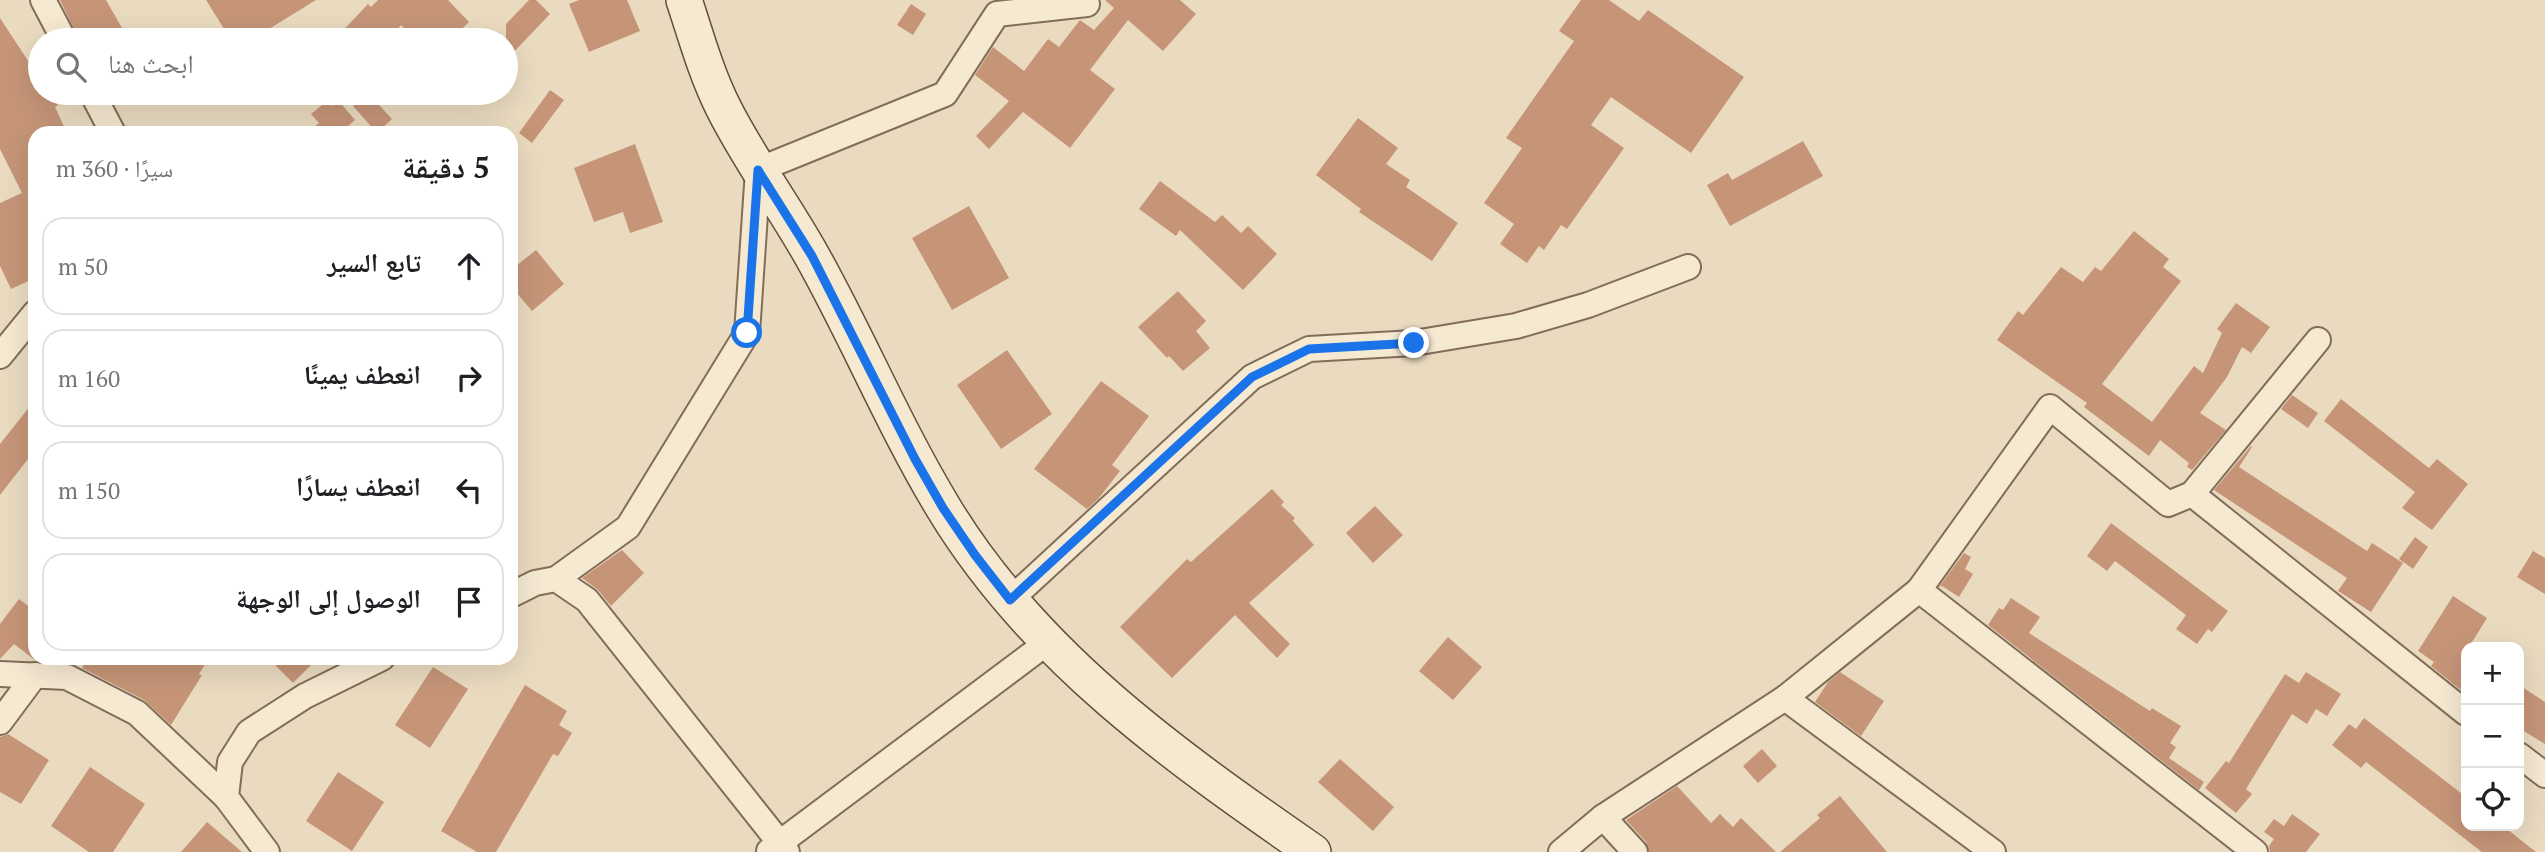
<!DOCTYPE html>
<html lang="ar">
<head>
<meta charset="utf-8">
<style>
  body { margin:0; font-family:"PT Serif","Noto Naskh Arabic",serif; background:#f6f6f6; color:#202124; direction:rtl }
  .controls { position:absolute; right:21px; bottom:21px; display:grid; overflow:hidden; border-radius:14px; box-shadow:0 7px 28px #0002 }
  .controls button { width:63px; height:63px; display:grid; place-items:center; padding:0; border:0; border-bottom:2px solid #e0e0e0; background:#fff; color:#202124; font:35px sans-serif }
  .stop { position:absolute; width:21px; height:21px; margin:-16px; border:5px solid #1a73e8; border-radius:50%; background:#fff }
  .stop.end { background:#1a73e8; border-color:#fff; box-shadow:0 2px 7px #0008 }
  .list { margin:0; padding:0; list-style:none }
  h2 { display:flex; justify-content:space-between; align-items:center; height:91px; margin:0; padding:0 28px; font-size:30px }
  h2 small { font-size:23px; font-weight:400; color:#757577 }
  .list li { display:grid; grid-template-columns:46px 1fr auto; gap:21px; align-items:center; box-sizing:border-box; height:98px; margin:0 14px 14px; padding:0 14px; border:2px solid #e0e0e0; border-radius:21px }
  .list b { display:block; font-size:26px; white-space:nowrap }
  .list em { font-size:23px; font-style:normal; color:#757577 }
  .icon { flex:none; width:38px; height:38px; fill:none; stroke:currentColor; stroke-width:2; stroke-linecap:round; stroke-linejoin:round }
  .map { position:relative; flex:none; width:2545px; height:852px; overflow:hidden; direction:ltr }
  .search { position:absolute; background:#fff; box-shadow:0 7px 28px #0002; left:28px; top:28px; width:490px; height:77px; display:flex; align-items:center; gap:18px; box-sizing:border-box; padding:0 24px; border-radius:38px; color:#757577; font-size:26px }
  .panel { position:absolute; background:#fff; box-shadow:0 7px 28px #0002; left:28px; top:126px; width:490px; height:539px; border-radius:21px; direction:rtl }
  .map>svg:first-child { display:block }
  .building { fill:#c69578 }
  .lines { fill:none; stroke-linecap:round; stroke-linejoin:round }
  .street-casing { stroke:#826d59; stroke-width:28 }
  .secondary-casing { stroke:#634e3d; stroke-width:38 }
  .street { stroke:#f6e9d2; stroke-width:24 }
  .secondary { stroke:#f6e9d2; stroke-width:35 }
  .route { stroke:#1a73e8; stroke-width:9 }
</style>
</head>
<body>
<div class="map">
<svg width="2545" height="852" viewBox="0 0 2545 852">
  <rect width="100%" height="100%" fill="#eadbc0"/>
  <g class="building">
    <polygon points="60,0 106,0 126,35 116,40 79,40"/>
    <polygon points="206,0 316,0 251,40 231,40"/>
    <polygon points="378,0 448,0 469,22 450,40 416,40 401,25 388,40 334,40 368,4 371,7"/>
    <polygon points="529,0 536,0 550,14 506,60 506,24"/>
    <polygon points="579,0 627,0 640,31 589,52 569,4"/>
    <polygon points="1105,0 1180,0 1196,14 1163,51 1128,20 1090,70 1115,89 1070,148 1023,112 989,149 976,136 1009,101 975,75 993,47 1024,71 1048,39 1059,47 1080,20 1094,30 1114,8"/>
    <polygon points="1581,0 1609,0 1639,21 1648,10 1744,77 1691,153 1611,97 1591,125 1624,148 1567,229 1561,225 1544,250 1539,246 1527,263 1500,244 1514,224 1484,203 1522,148 1506,138 1574,41 1559,31"/>
    <polygon points="911,4 926,14 913,35 897,25"/>
    <polygon points="0,18 40,79 40,93 49,93 58,105 55,107 67,133 35,133 35,278 11,289 0,266 0,203 22,193 0,149"/>
    <polygon points="550,90 564,100 532,143 519,133"/>
    <polygon points="368,93 392,119 377,133 353,106"/>
    <polygon points="338,100 355,120 340,133 307,133 319,123 311,114 327,101 331,106"/>
    <polygon points="1358,118 1398,148 1386,164 1410,180 1406,187 1458,223 1432,261 1359,212 1361,209 1316,175"/>
    <polygon points="1803,141 1823,176 1730,226 1707,185 1728,173 1732,180"/>
    <polygon points="635,144 663,222 630,233 623,212 594,222 574,168"/>
    <polygon points="1160,181 1215,222 1222,215 1241,233 1248,226 1277,254 1243,290 1180,230 1176,236 1139,209"/>
    <polygon points="969,206 1009,278 952,310 912,238"/>
    <polygon points="2134,231 2169,259 2163,267 2181,281 2102,384 2152,422 2194,366 2203,373 2222,333 2217,329 2236,303 2270,327 2251,353 2242,347 2227,377 2200,413 2226,430 2192,470 2187,467 2189,463 2160,440 2149,456 2084,407 2087,403 1997,340 2018,311 2023,315 2061,267 2083,282 2095,267 2101,271"/>
    <polygon points="536,250 564,284 532,311 511,286 511,270"/>
    <polygon points="1178,291 1206,321 1196,331 1210,348 1183,371 1169,356 1167,358 1138,327"/>
    <polygon points="1007,350 1052,414 1001,449 957,385"/>
    <polygon points="1101,381 1149,416 1112,465 1120,471 1099,498 1087,509 1034,469"/>
    <polygon points="2292,395 2318,413 2308,428 2281,409"/>
    <polygon points="2341,399 2429,468 2437,459 2468,484 2432,530 2402,508 2415,492 2324,421"/>
    <polygon points="35,400 35,450 0,495 0,444"/>
    <polygon points="2251,446 2252,447 2239,467 2367,551 2372,543 2403,563 2371,612 2338,591 2347,578 2214,490"/>
    <polygon points="1272,489 1284,502 1281,505 1295,518 1293,521 1314,545 1249,603 1290,644 1277,658 1235,615 1172,678 1120,627 1187,559 1191,562"/>
    <polygon points="1375,506 1403,535 1373,563 1346,533"/>
    <polygon points="2111,523 2228,611 2212,632 2208,629 2197,644 2176,629 2186,615 2115,561 2107,571 2087,556"/>
    <polygon points="2415,537 2428,547 2413,569 2399,559"/>
    <polygon points="622,550 644,573 611,606 598,590 582,578"/>
    <polygon points="2533,551 2545,558 2545,594 2517,577"/>
    <polygon points="1964,553 1971,557 1965,569 1973,574 1959,597 1942,586 1939,587"/>
    <polygon points="2453,596 2487,618 2469,647 2466,647 2466,694 2431,666 2434,662 2418,651"/>
    <polygon points="2011,598 2040,617 2029,633 2150,711 2152,708 2181,726 2170,743 2176,747 2169,758 2204,782 2199,790 1988,625 1999,608 2003,610"/>
    <polygon points="19,599 35,611 35,660 14,644 0,659 0,624"/>
    <polygon points="1448,637 1482,667 1453,700 1419,671"/>
    <polygon points="88,658 209,658 199,674 202,675 171,725 144,700 82,668"/>
    <polygon points="268,658 318,658 293,683"/>
    <polygon points="433,667 468,689 430,748 395,725"/>
    <polygon points="1840,672 1884,701 1861,736 1815,702 1828,682"/>
    <polygon points="2306,672 2341,694 2327,716 2316,709 2307,724 2292,714 2246,789 2252,794 2236,813 2205,788 2226,761 2229,763 2285,674 2299,683"/>
    <polygon points="525,685 567,711 559,725 572,733 558,756 553,754 496,852 477,852 441,831"/>
    <polygon points="2519,685 2545,702 2545,744 2519,728"/>
    <polygon points="2364,718 2466,797 2466,826 2503,826 2536,852 2482,852 2366,762 2361,768 2332,745 2349,724 2356,729"/>
    <polygon points="8,734 49,760 21,804 0,792 0,737"/>
    <polygon points="1762,749 1777,766 1758,783 1743,766"/>
    <polygon points="1340,759 1394,807 1373,831 1318,782"/>
    <polygon points="90,767 145,804 113,852 89,852 51,826"/>
    <polygon points="338,772 384,802 352,851 306,821"/>
    <polygon points="1677,786 1711,823 1720,814 1733,827 1741,818 1776,852 1649,852 1646,842 1626,820"/>
    <polygon points="1840,796 1887,852 1780,852 1820,818 1817,815"/>
    <polygon points="2292,814 2320,834 2306,852 2270,852 2269,846 2274,839 2264,832 2274,819 2284,826"/>
    <polygon points="207,822 242,852 181,852"/>
  </g>
  <g class="lines">
    <g class="street-casing">
      <g id="street">
        <polyline points="43,0 64,40"/>
        <polyline points="92,93 113,133"/>
        <polyline points="0,356 35,313"/>
        <polyline points="2192,494 2466,713"/>
        <polyline points="556,579 628,527 747,333 758,170 945,94 997,14 1087,4"/>
        <polyline points="1919,590 2255,852"/>
        <polyline points="511,595 535,583 556,579 587,600 787,852"/>
        <polyline points="1010,600 1252,377 1309,349 1414,343 1516,326 1588,305 1688,267"/>
        <polyline points="0,674 67,677 137,713 226,797"/>
        <polyline points="1785,698 1919,590 2050,407 2168,504 2192,494 2318,340"/>
        <polyline points="0,722 35,675"/>
        <polyline points="2519,755 2545,775"/>
        <polyline points="1603,817 1635,852"/>
        <polyline points="769,851 1048,642"/>
        <polyline points="267,852 226,797 230,762 249,732 305,696 382,658"/>
        <polyline points="1561,852 1603,817 1785,698 1993,852"/>
      </g>
    </g>
    <g class="secondary-casing">
      <path id="secondary" d="M684,0c12,36 22,73 39,107 26,52 61,99 89,149 46,82 82,170 131,251 89,148 230,248 370,345"/>
    </g>
    <use href="#street" class="street"/>
    <use href="#secondary" class="secondary"/>
  </g>
  <g class="lines">
    <polyline class="route" points="747,333 758,170 812,256 915,459 943,508 975,555 1010,600 1252,377 1309,349 1414,343"/>
  </g>
</svg>
<div class="controls">
<button>+</button>
<button>−</button>
<button><svg class="icon" aria-label="locate" viewBox="0 0 24 24"><circle cx="12" cy="12" r="6"/><path d="M12 2v4M12 18v4M2 12h4M18 12h4"/></svg></button>
</div>
<div class="stop" style="left:747px;top:333px"></div>
<div class="stop end" style="left:1414px;top:343px"></div>
<div class="search"><svg class="icon" aria-label="search" viewBox="0 0 24 24"><circle cx="10" cy="10" r="6"/><path d="M15 15l6 6"/></svg>ابحث هنا</div>
<section class="panel">
<h2>5 دقيقة<small>سيرًا · 360 m</small></h2>
<ul class="list">
<li><svg class="icon" aria-label="ahead" viewBox="0 0 24 24"><path d="M12 20V5M6 11l6-6 6 6"/></svg><div><b>تابع السير</b></div><em>50 m</em></li>
<li><svg class="icon" aria-label="right" viewBox="0 0 24 24"><path d="M7 20v-9h11M14 6l5 5-5 5"/></svg><div><b>انعطف يمينًا</b></div><em>160 m</em></li>
<li><svg class="icon" aria-label="left" viewBox="0 0 24 24"><path d="M17 20v-9H6M10 6l-5 5 5 5"/></svg><div><b>انعطف يسارًا</b></div><em>150 m</em></li>
<li><svg class="icon" aria-label="arrive" viewBox="0 0 24 24"><path d="M6 21V4h12l-3 4 3 4H6"/></svg><div><b>الوصول إلى الوجهة</b></div></li>
</ul>
</section>
</div>
</body>
</html>
